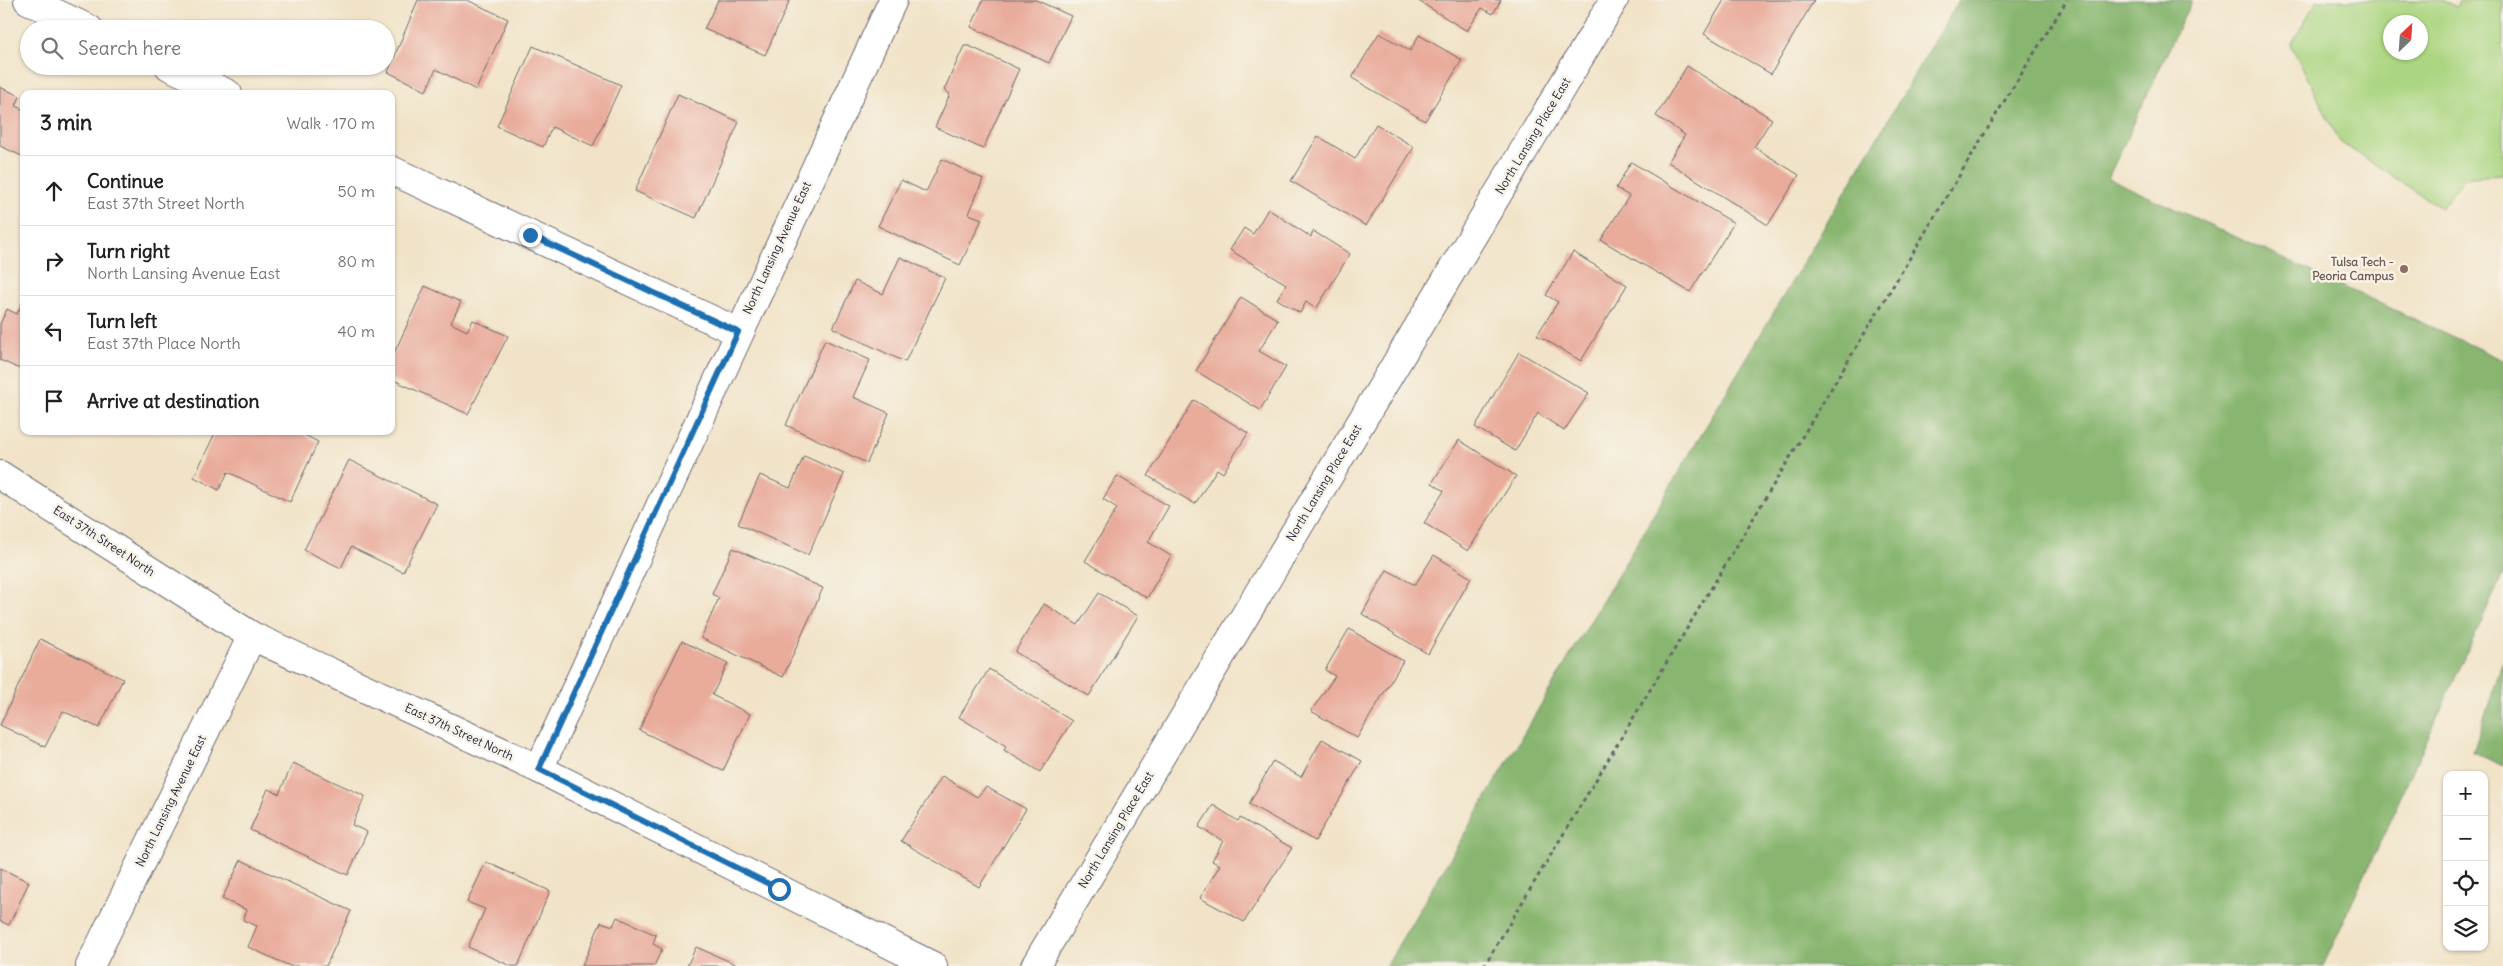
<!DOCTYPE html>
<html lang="en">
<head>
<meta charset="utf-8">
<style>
  body { margin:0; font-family:Delius,sans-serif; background:#f6f6f6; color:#202124 }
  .controls { position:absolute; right:15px; bottom:15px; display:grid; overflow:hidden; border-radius:10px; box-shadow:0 1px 4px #0004 }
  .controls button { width:45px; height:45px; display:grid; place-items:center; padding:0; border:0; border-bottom:1px solid #e0e0e0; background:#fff; color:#202124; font:25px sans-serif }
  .compass { position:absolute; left:2383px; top:15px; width:45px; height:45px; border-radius:50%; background:#fff; box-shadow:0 1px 4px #0004; rotate:25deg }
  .stop { position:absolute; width:15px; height:15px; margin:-11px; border:4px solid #1f6fb2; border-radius:50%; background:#fff }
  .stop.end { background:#1f6fb2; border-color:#fff; box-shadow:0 1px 5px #0008 }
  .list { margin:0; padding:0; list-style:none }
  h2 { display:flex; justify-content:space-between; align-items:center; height:65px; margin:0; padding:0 20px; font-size:21px }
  h2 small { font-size:16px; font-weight:400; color:#757577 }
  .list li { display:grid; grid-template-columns:32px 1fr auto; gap:15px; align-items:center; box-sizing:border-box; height:70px; padding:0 20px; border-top:1px solid #e0e0e0 }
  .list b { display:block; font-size:19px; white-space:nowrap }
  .list p { margin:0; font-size:16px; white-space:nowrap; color:#757577 }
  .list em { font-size:16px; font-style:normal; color:#757577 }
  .icon { flex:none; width:28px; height:28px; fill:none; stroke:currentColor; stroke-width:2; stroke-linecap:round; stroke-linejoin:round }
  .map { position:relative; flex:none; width:2503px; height:966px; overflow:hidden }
  .search { position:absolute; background:#fff; box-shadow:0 1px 4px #0004; left:20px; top:20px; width:375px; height:55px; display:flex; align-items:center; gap:12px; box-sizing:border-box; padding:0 18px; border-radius:28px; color:#757577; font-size:19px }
  .panel { position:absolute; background:#fff; box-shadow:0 1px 4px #0004; left:20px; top:90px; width:375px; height:345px; border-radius:10px }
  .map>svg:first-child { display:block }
  .green { fill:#abd581; stroke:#667c5e; fill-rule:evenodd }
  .forest { fill:#88b66f; stroke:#556c55 }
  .building { fill:#e9ac9b }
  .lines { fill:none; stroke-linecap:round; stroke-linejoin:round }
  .minor-casing { stroke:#6a666c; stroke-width:30 }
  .path { stroke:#6a666c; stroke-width:3; stroke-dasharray:4 4; stroke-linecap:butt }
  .minor { stroke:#fff; stroke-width:28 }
  .route { stroke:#1f6fb2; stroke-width:6 }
  .education-dot { fill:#8d6e63; stroke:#f7f3e8; stroke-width:2 }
  .labels { text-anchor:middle; stroke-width:5; stroke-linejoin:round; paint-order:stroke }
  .street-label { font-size:12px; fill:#22223b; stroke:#f7f3e8 }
  .education-label { font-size:12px; font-weight:bold; fill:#785e54; stroke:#f7f3e8; text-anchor:end }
</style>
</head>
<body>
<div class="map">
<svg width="2503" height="966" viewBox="0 0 2503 966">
  <rect width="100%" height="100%" fill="#f7f3e8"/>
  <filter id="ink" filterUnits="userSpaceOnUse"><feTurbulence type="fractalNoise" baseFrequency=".02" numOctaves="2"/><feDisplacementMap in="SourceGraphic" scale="10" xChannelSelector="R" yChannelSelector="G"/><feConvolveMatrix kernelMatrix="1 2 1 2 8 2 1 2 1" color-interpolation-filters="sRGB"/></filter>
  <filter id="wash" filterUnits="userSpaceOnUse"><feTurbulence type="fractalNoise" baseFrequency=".0096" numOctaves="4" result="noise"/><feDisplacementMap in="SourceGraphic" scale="20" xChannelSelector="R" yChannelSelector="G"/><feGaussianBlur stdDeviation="1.12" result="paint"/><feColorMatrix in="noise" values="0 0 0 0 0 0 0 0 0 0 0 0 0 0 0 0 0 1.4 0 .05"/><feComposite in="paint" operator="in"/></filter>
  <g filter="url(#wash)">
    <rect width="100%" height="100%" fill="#f1e3c7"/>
    <path class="green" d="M2317,0h124l16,7 3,-7h43v174l-39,4 -23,30 -101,-66 -49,-97zM2390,22h30v30h-30z"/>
    <g class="forest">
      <polygon points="1959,0 2192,0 2108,178 2503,360 2503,574 2323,966 1386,966"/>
      <polygon points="2503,661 2503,766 2473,752"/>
    </g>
    <g id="blocks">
      <g class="building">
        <polygon points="418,0 467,0 508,19 476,90 436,69 426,91 388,72"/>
        <polygon points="718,0 790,0 765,55 704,29"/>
        <polygon points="983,0 1036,0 1071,16 1049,63 971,27"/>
        <polygon points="1417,0 1501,0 1493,14 1482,8 1467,31"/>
        <polygon points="1724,0 1814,0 1771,74 1704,34"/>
        <polygon points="1379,33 1410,51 1419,35 1462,60 1425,121 1352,78"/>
        <polygon points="533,46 621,85 593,146 552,127 543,147 497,126"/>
        <polygon points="964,46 969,46 1019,69 983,149 935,127 950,94 944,90"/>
        <polygon points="1687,66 1772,119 1754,147 1799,175 1768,225 1668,162 1685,135 1656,116"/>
        <polygon points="0,87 20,96 16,106 24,110 24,157 0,146"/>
        <polygon points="678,94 739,122 696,218 635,191"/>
        <polygon points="1376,124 1414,147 1366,226 1291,181 1318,136 1355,159"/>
        <polygon points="942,159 983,179 969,214 982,219 960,265 878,226 901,180 926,192"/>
        <polygon points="1631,162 1734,223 1690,292 1601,240 1629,196 1616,188"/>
        <polygon points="1268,209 1311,237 1313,231 1350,254 1316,309 1306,302 1300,313 1277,299 1286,284 1230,250 1244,228 1253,234"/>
        <polygon points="1573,252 1627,285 1581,361 1537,335 1558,302 1546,295"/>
        <polygon points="900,257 945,278 905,362 833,328 855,281 883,294"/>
        <polygon points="425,286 461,302 451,323 467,331 473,320 508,336 468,414 391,379 391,360"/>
        <polygon points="1241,297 1278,320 1259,351 1286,367 1260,410 1196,371"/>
        <polygon points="24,299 24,371 0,360 0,324 7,309 17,314"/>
        <polygon points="825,340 870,360 853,397 889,413 867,463 786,425"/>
        <polygon points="1519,352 1589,393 1564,431 1538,413 1515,451 1475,427"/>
        <polygon points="1194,400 1248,433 1223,473 1217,469 1195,504 1148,476"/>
        <polygon points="216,431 297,431 318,442 290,502 228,472 219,490 194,477"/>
        <polygon points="1459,440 1516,476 1468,551 1424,523 1444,491 1432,483"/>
        <polygon points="804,456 844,474 808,555 738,524 760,475 790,488"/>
        <polygon points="349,460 437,504 403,572 351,547 341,568 304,550"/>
        <polygon points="1117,476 1169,506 1148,542 1171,556 1147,598 1085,561 1117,508 1103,499"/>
        <polygon points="733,548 823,588 783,677 701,638 719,598 712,594"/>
        <polygon points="1434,555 1471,578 1428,654 1362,614 1387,570 1415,585"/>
        <polygon points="1099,593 1138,616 1089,696 1015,652 1044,604 1078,625"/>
        <polygon points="1349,629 1403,661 1357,738 1311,711 1335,676 1325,670"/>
        <polygon points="40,639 123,679 99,728 63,711 45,747 0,725"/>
        <polygon points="682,641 728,663 712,695 750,714 723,771 639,730"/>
        <polygon points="989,669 1072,721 1040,772 1004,750 1006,746 959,717"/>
        <polygon points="1322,739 1362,761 1315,841 1249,804 1273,761 1301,777"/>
        <polygon points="293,763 365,796 352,825 367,832 348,875 250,830 268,789 279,794"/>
        <polygon points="942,776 977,797 986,787 1026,809 979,887 901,841"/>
        <polygon points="1213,805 1238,821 1240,818 1292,848 1244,922 1200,898 1220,865 1212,861 1223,841 1199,827"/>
        <polygon points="241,860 351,911 326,966 290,966 248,947 257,926 243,920 247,910 222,899"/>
        <polygon points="486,862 550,891 518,966 511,966 468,947 485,909 467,902"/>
        <polygon points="0,868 29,882 9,925 0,921"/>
        <polygon points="617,917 656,935 653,944 662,949 654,966 582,966 601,922 613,926"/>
        <polygon points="696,947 740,966 687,966"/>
      </g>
    </g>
  </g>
  <g filter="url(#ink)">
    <use href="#blocks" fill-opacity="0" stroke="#6a666c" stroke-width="1"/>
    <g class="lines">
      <g class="minor-casing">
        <g id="minor">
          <polyline points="28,0 89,29"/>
          <polyline points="169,66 228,94"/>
          <polyline points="391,170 738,332"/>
          <polyline points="0,475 252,636 539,769 933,966"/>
          <polyline points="539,769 893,0"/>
          <polyline points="90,966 252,636"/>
          <polyline points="1035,966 1614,0"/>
        </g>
      </g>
      <polyline class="path" points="1484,966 1994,118 2067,0"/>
      <use href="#minor" class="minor"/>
    </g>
  </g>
  <g class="lines" filter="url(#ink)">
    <polyline class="route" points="530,235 738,332 539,769 779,889"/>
  </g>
  <circle class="education-dot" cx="2404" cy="269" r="5"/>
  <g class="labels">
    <g class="street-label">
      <text transform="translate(1533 136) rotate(-59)" y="4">North Lansing Place East</text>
      <text transform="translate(777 248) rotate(-65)" y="4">North Lansing Avenue East</text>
      <text transform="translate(1324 483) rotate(-59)" y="4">North Lansing Place East</text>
      <text transform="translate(104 541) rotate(33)" y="4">East 37th Street North</text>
      <text transform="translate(459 732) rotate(25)" y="4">East 37th Street North</text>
      <text transform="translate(171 801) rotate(-64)" y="4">North Lansing Avenue East</text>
      <text transform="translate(1116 830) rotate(-59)" y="4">North Lansing Place East</text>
    </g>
    <g class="education-label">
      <text x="2394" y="266">Tulsa Tech -<tspan x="2394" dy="14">Peoria Campus</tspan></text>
    </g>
  </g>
</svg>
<div class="controls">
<button>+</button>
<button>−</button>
<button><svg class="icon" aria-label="locate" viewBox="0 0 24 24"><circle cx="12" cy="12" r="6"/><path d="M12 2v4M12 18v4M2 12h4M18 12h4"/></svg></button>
<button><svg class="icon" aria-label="layers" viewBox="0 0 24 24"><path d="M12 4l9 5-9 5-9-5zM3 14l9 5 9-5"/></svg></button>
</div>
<svg class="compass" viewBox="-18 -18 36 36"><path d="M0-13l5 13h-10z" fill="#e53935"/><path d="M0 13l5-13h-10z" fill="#757577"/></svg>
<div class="stop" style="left:779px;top:889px"></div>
<div class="stop end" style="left:530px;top:235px"></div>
<div class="search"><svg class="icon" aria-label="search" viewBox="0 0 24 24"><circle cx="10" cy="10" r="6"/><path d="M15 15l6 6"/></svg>Search here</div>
<section class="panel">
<h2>3 min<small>Walk · 170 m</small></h2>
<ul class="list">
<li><svg class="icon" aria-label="ahead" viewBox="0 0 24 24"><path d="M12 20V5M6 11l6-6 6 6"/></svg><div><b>Continue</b><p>East 37th Street North</p></div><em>50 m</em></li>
<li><svg class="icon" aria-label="right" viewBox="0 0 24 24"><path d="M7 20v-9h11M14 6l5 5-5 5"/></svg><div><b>Turn right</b><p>North Lansing Avenue East</p></div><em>80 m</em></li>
<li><svg class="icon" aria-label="left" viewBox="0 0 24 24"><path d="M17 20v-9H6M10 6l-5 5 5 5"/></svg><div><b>Turn left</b><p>East 37th Place North</p></div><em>40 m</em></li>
<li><svg class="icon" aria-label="arrive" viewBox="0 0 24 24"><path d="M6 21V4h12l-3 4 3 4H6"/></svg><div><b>Arrive at destination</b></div></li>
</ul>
</section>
</div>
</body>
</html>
